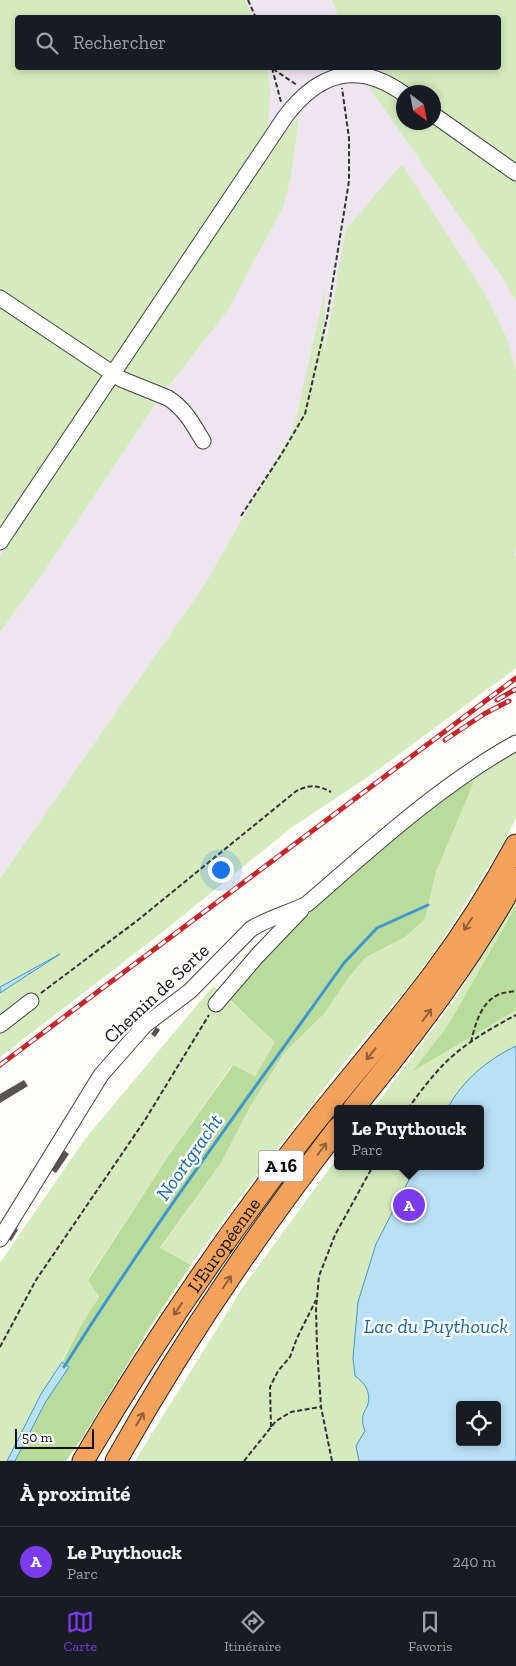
<!DOCTYPE html>
<html lang="fr">
<head>
<meta charset="utf-8">
<style>
  body { margin:0; font-family:"Zilla Slab",serif; background:#20242c; color:#f1f3f6 }
  .controls { position:absolute; right:15px; bottom:15px; display:grid; overflow:hidden; border-radius:5px; box-shadow:0 2px 8px #0003 }
  .controls button { width:45px; height:45px; display:grid; place-items:center; padding:0; border:0; border-bottom:1px solid #363941; background:#171b24; color:#f1f3f6; font:25px sans-serif }
  .compass { position:absolute; left:396px; top:85px; width:45px; height:45px; border-radius:50%; background:#171b24; box-shadow:0 2px 8px #0003; rotate:148deg }
  .scale { position:absolute; left:15px; bottom:12px; width:79px; box-sizing:border-box; padding-left:5px; border:2px solid #111; border-top:0; font-size:14px; line-height:18px; white-space:nowrap; color:#111; -webkit-text-stroke:4px #fff; paint-order:stroke }
  .you { position:absolute; left:220px; top:869px; width:18px; height:18px; margin:-12px; border:4px solid #fff; border-radius:50%; background:#1a73e8; box-shadow:0 0 0 8px #1a73e833 }
  .badge { display:grid; place-items:center; width:32px; height:32px; border-radius:50%; background:#7c3aed; color:#fff; font-size:16px; font-weight:700 }
  .pin { position:absolute; translate:-50% -50%; border:2px solid #fff; box-shadow:0 1px 5px #0006 }
  .popup { position:absolute; left:334px; top:1105px; width:150px; height:65px; box-sizing:border-box; display:grid; place-content:center; border-radius:5px; background:#171b24; filter:drop-shadow(0 1px 4px #0005); font-size:16px; white-space:nowrap; color:#9ea1a6 }
  .popup b { font-size:19px; color:#f1f3f6 }
  .popup::after { content:''; position:absolute; left:50%; top:100%; margin-left:-10px; border:10px solid transparent; border-top-color:#171b24 }
  .list { margin:0; padding:0; list-style:none }
  h2 { display:flex; justify-content:space-between; align-items:center; height:65px; margin:0; padding:0 20px; font-size:21px }
  h2 small { font-size:16px; font-weight:400; color:#9ea1a6 }
  .list li { display:grid; grid-template-columns:32px 1fr auto; gap:15px; align-items:center; box-sizing:border-box; height:70px; padding:0 20px; border-top:1px solid #363941 }
  .list b { display:block; font-size:19px; white-space:nowrap }
  .list p { margin:0; font-size:16px; white-space:nowrap; color:#9ea1a6 }
  .list em { font-size:16px; font-style:normal; color:#9ea1a6 }
  .icon { flex:none; width:28px; height:28px; fill:none; stroke:currentColor; stroke-width:2; stroke-linecap:round; stroke-linejoin:round }
  .map { position:relative; flex:none; width:516px; height:1461px; overflow:hidden }
  .search { position:absolute; background:#171b24; box-shadow:0 2px 8px #0003; left:15px; right:15px; top:15px; height:55px; display:flex; align-items:center; gap:12px; box-sizing:border-box; padding:0 18px; border-radius:5px; color:#9ea1a6; font-size:19px }
  .sheet { height:135px; background:#171b24 }
  nav { display:flex; justify-content:space-around; align-items:center; box-sizing:border-box; height:70px; border-top:1px solid #363941; background:#171b24; font-size:14px; color:#9ea1a6 }
  nav a { display:grid; justify-items:center; gap:2px }
  nav .on { color:#7c3aed }
  .map>svg:first-child { display:block }
  .industrial { fill:#eee6ef; fill-rule:evenodd }
  .green { fill:#d5ebbd; fill-rule:evenodd }
  .forest { fill:#b9dc9c }
  .water { fill:#b9e0f7; stroke:#3f96cf; fill-rule:evenodd }
  .lines { fill:none; stroke-linecap:round; stroke-linejoin:round }
  .stream { stroke:#3f96cf; stroke-width:3 }
  .building { fill:#5a524d }
  .minor-casing { stroke:#444; stroke-width:17 }
  .highway-casing { stroke:#222; stroke-width:23 }
  .path { stroke:#333; stroke-width:2; stroke-dasharray:5 2.5; stroke-linecap:butt }
  .minor { stroke:#fff; stroke-width:15 }
  .highway { stroke:#f5a25d; stroke-width:21 }
  .rail-casing { stroke:#c4262e; stroke-width:5 }
  .rail { stroke:#fff; stroke-width:3; stroke-dasharray:9; stroke-linecap:butt }
  .oneway { stroke:#8e613b }
  .labels { text-anchor:middle; stroke-width:5; stroke-linejoin:round; paint-order:stroke }
  .shield { fill:#fff; stroke:#585858; stroke-width:1 }
  .shield-label { font-size:18px; font-weight:bold; fill:#111 }
  .street-label { font-size:19px; fill:#111; stroke:#fff }
  .water-label { font-size:20px; font-style:italic; fill:#1768a6; stroke:#fff }
</style>
</head>
<body>
<div class="map">
<svg width="516" height="1461" viewBox="0 0 516 1461">
  <rect width="100%" height="100%" fill="#fffdf5"/>
  <path class="industrial" d="M0,0h516v650l-516,355zM18,18h480v50h-480zM404,92h30v30h-30z"/>
  <g class="green">
    <polygon points="0,0 245,0 253,17 18,18 18,68 267,68 270,90 268,127 0,528"/>
    <path d="M332,0h184v302l-12,-22 -133,-190 -11,-22h138v-50l-159,-1zM404,92h30v30h-30z"/>
    <polygon points="299,116 291,177 283,207 228,310 160,397 40,577 0,632 0,557 271,151"/>
    <polygon points="402,164 484,292 507,339 516,371 516,547 514,555 516,556 516,668 368,777 291,828 160,934 0,1057 0,879 204,586 294,428 325,289 324,354 346,229"/>
    <polygon points="516,742 516,818 504,842 445,936 413,981 338,1070 238,1200 191,1265 160,1249 221,1163 250,1107 285,1052 324,1014 350,976 365,958 390,945 425,919 436,872 474,782 463,783"/>
    <path d="M516,894v567h-381l108,-174 95,-130v9h142v-57h-107l85,-114zM460,1405h37v37h-37z"/>
    <polygon points="213,986 276,1041 255,1076 232,1065 169,1155 88,1279 99,1297 80,1327 7,1461 0,1461 0,1263 85,1139"/>
  </g>
  <g class="forest">
    <polygon points="474,782 436,872 425,919 405,937 365,958 350,976 324,1014 285,1052 250,1107 221,1163 160,1248 191,1265 150,1327 82,1438 66,1461 15,1461 45,1403 69,1367 62,1362 80,1327 99,1297 88,1280 169,1155 233,1065 255,1076 275,1042 230,1000 254,969 317,905 374,852 463,783"/>
    <polygon points="516,906 516,1010 413,1071 449,1024"/>
  </g>
  <g class="water">
    <polygon points="60,954 0,993 0,987"/>
    <path d="M516,1046v415h-157l-3,-15 9,-15c-2,-5 -3,-10 -2,-16 1,-4 4,-7 5,-11 3,-12 -3,-21 -13,-28l-2,-18 5,-56 18,-58 40,-78h64v-57h-33c16,-29 40,-49 69,-63zM460,1405h37v37h-37z"/>
    <polygon points="62,1362 69,1367 45,1403 15,1461 7,1461 41,1394"/>
  </g>
  <g class="lines">
    <path class="stream" d="M64,1367c87,-139 185,-271 280,-404l33,-35 51,-23"/>
  </g>
  <g class="building">
    <polygon points="156,1027 160,1030 155,1037 151,1034"/>
    <polygon points="24,1080 28,1086 0,1103 0,1094"/>
    <polygon points="61,1148 69,1154 56,1173 48,1168"/>
    <polygon points="11,1225 18,1230 11,1241 4,1236"/>
  </g>
  <g class="lines">
    <g class="minor-casing">
      <g id="minor">
        <polyline points="434,115 516,173"/>
        <path d="M0,298l121,81 47,19c17,11 25,26 35,43"/>
        <path d="M0,542l285,-425c33,-44 72,-57 119,-23"/>
        <polyline points="216,1004 257,956 301,910"/>
        <polyline points="0,1025 31,1001"/>
        <path d="M0,1239l101,-164 44,-50 45,-34 61,-62c17,-11 38,-16 56,-25 66,-57 133,-119 209,-161"/>
      </g>
    </g>
    <g class="highway-casing">
      <g id="highway">
        <path d="M353,1109c60,-74 117,-148 163,-231"/>
        <path id="s1" d="M83,1461c65,-111 138,-218 217,-320 44,-57 92,-111 135,-169 30,-40 57,-83 81,-127"/>
        <path d="M116,1461c65,-116 140,-227 222,-333"/>
      </g>
    </g>
    <g class="path">
      <polyline points="248,0 256,18"/>
      <polyline points="272,68 281,102"/>
      <polyline points="273,69 297,85"/>
      <polyline points="241,516 281,455 305,414 327,318 349,181 349,138 342,88"/>
      <path d="M41,993l97,-73 157,-128c13,-8 23,-7 36,0"/>
      <path d="M471,1042c4,-17 10,-41 29,-48 5,-2 11,-2 16,-3"/>
      <path d="M408,1109c10,-15 22,-30 34,-43 20,-21 49,-38 74,-51"/>
      <polyline points="0,1347 36,1280 145,1120 209,1015"/>
      <polyline points="271,1427 270,1387 278,1371 290,1357 297,1338 316,1300"/>
      <polyline points="244,1461 276,1421 291,1412 320,1407"/>
      <polyline points="332,1461 321,1407 317,1347 316,1309 319,1276 335,1235 373,1166"/>
    </g>
    <use href="#minor" class="minor"/>
    <use href="#highway" class="highway"/>
    <g class="rail-casing">
      <g id="rail">
        <polyline points="497,700 516,689"/>
        <polyline points="445,740 484,714 509,701"/>
        <polyline points="0,1065 516,678"/>
      </g>
    </g>
    <use href="#rail" class="rail"/>
  </g>
  <defs><path id="oneway-shaft" d="M-6 0H5M1.5-3L5.5 0L1.5 3" fill="none" stroke-width="1.6" stroke-linecap="round" stroke-linejoin="round" transform="scale(1.25)"/></defs>
  <g class="oneway">
    <use href="#oneway-shaft" transform="translate(468 924) rotate(123)"/>
    <use href="#oneway-shaft" transform="translate(427 1015) rotate(-53)"/>
    <use href="#oneway-shaft" transform="translate(371 1054) rotate(129)"/>
    <use href="#oneway-shaft" transform="translate(322 1149) rotate(-53)"/>
    <use href="#oneway-shaft" transform="translate(227 1282) rotate(-56)"/>
    <use href="#oneway-shaft" transform="translate(178 1309) rotate(124)"/>
    <use href="#oneway-shaft" transform="translate(140 1419) rotate(-60)"/>
  </g>
  <g class="labels">
    <rect class="shield" x="258.5" y="1150.5" width="45" height="31" rx="4"/>
    <g class="shield-label">
      <text x="281" y="1172">A 16</text>
    </g>
    <g class="street-label">
      <text transform="translate(156 993) rotate(-43)" y="7">Chemin de Serte</text>
      <text dy="7" stroke="none"><textPath href="#s1" startOffset="258">L'Européenne</textPath></text>
    </g>
    <g class="water-label">
      <text transform="translate(189 1157) rotate(-55)" y="7">Noortgracht</text>
      <text x="436" y="1333">Lac du Puythouck</text>
    </g>
  </g>
</svg>
<div class="controls">
<button><svg class="icon" aria-label="locate" viewBox="0 0 24 24"><circle cx="12" cy="12" r="6"/><path d="M12 2v4M12 18v4M2 12h4M18 12h4"/></svg></button>
</div>
<svg class="compass" viewBox="-18 -18 36 36"><path d="M0-13l5 13h-10z" fill="#e53935"/><path d="M0 13l5-13h-10z" fill="#9ea1a6"/></svg>
<div class="scale">50 m</div>
<div class="you"></div>
<div class="pin badge" style="left:409px;top:1205px">A</div>
<div class="popup"><b>Le Puythouck</b>Parc</div>
<div class="search"><svg class="icon" aria-label="search" viewBox="0 0 24 24"><circle cx="10" cy="10" r="6"/><path d="M15 15l6 6"/></svg>Rechercher</div>
</div>
<section class="sheet">
<h2>À proximité<small></small></h2>
<ul class="list">
<li><span class="badge">A</span><div><b>Le Puythouck</b><p>Parc</p></div><em>240 m</em></li>
</ul>
</section>
<nav>
<a class="on"><svg class="icon" aria-label="map" viewBox="0 0 24 24"><path d="M3 6l6-2 6 2 6-2v14l-6 2-6-2-6 2zM9 4v14M15 6v14"/></svg>Carte</a>
<a><svg class="icon" aria-label="directions" viewBox="0 0 24 24"><path d="M12 3l9 9-9 9-9-9zM9 14v-3h6M13 9l2 2-2 2"/></svg>Itinéraire</a>
<a><svg class="icon" aria-label="saved" viewBox="0 0 24 24"><path d="M7 4h10v16l-5-4-5 4z"/></svg>Favoris</a>
</nav>
</body>
</html>
